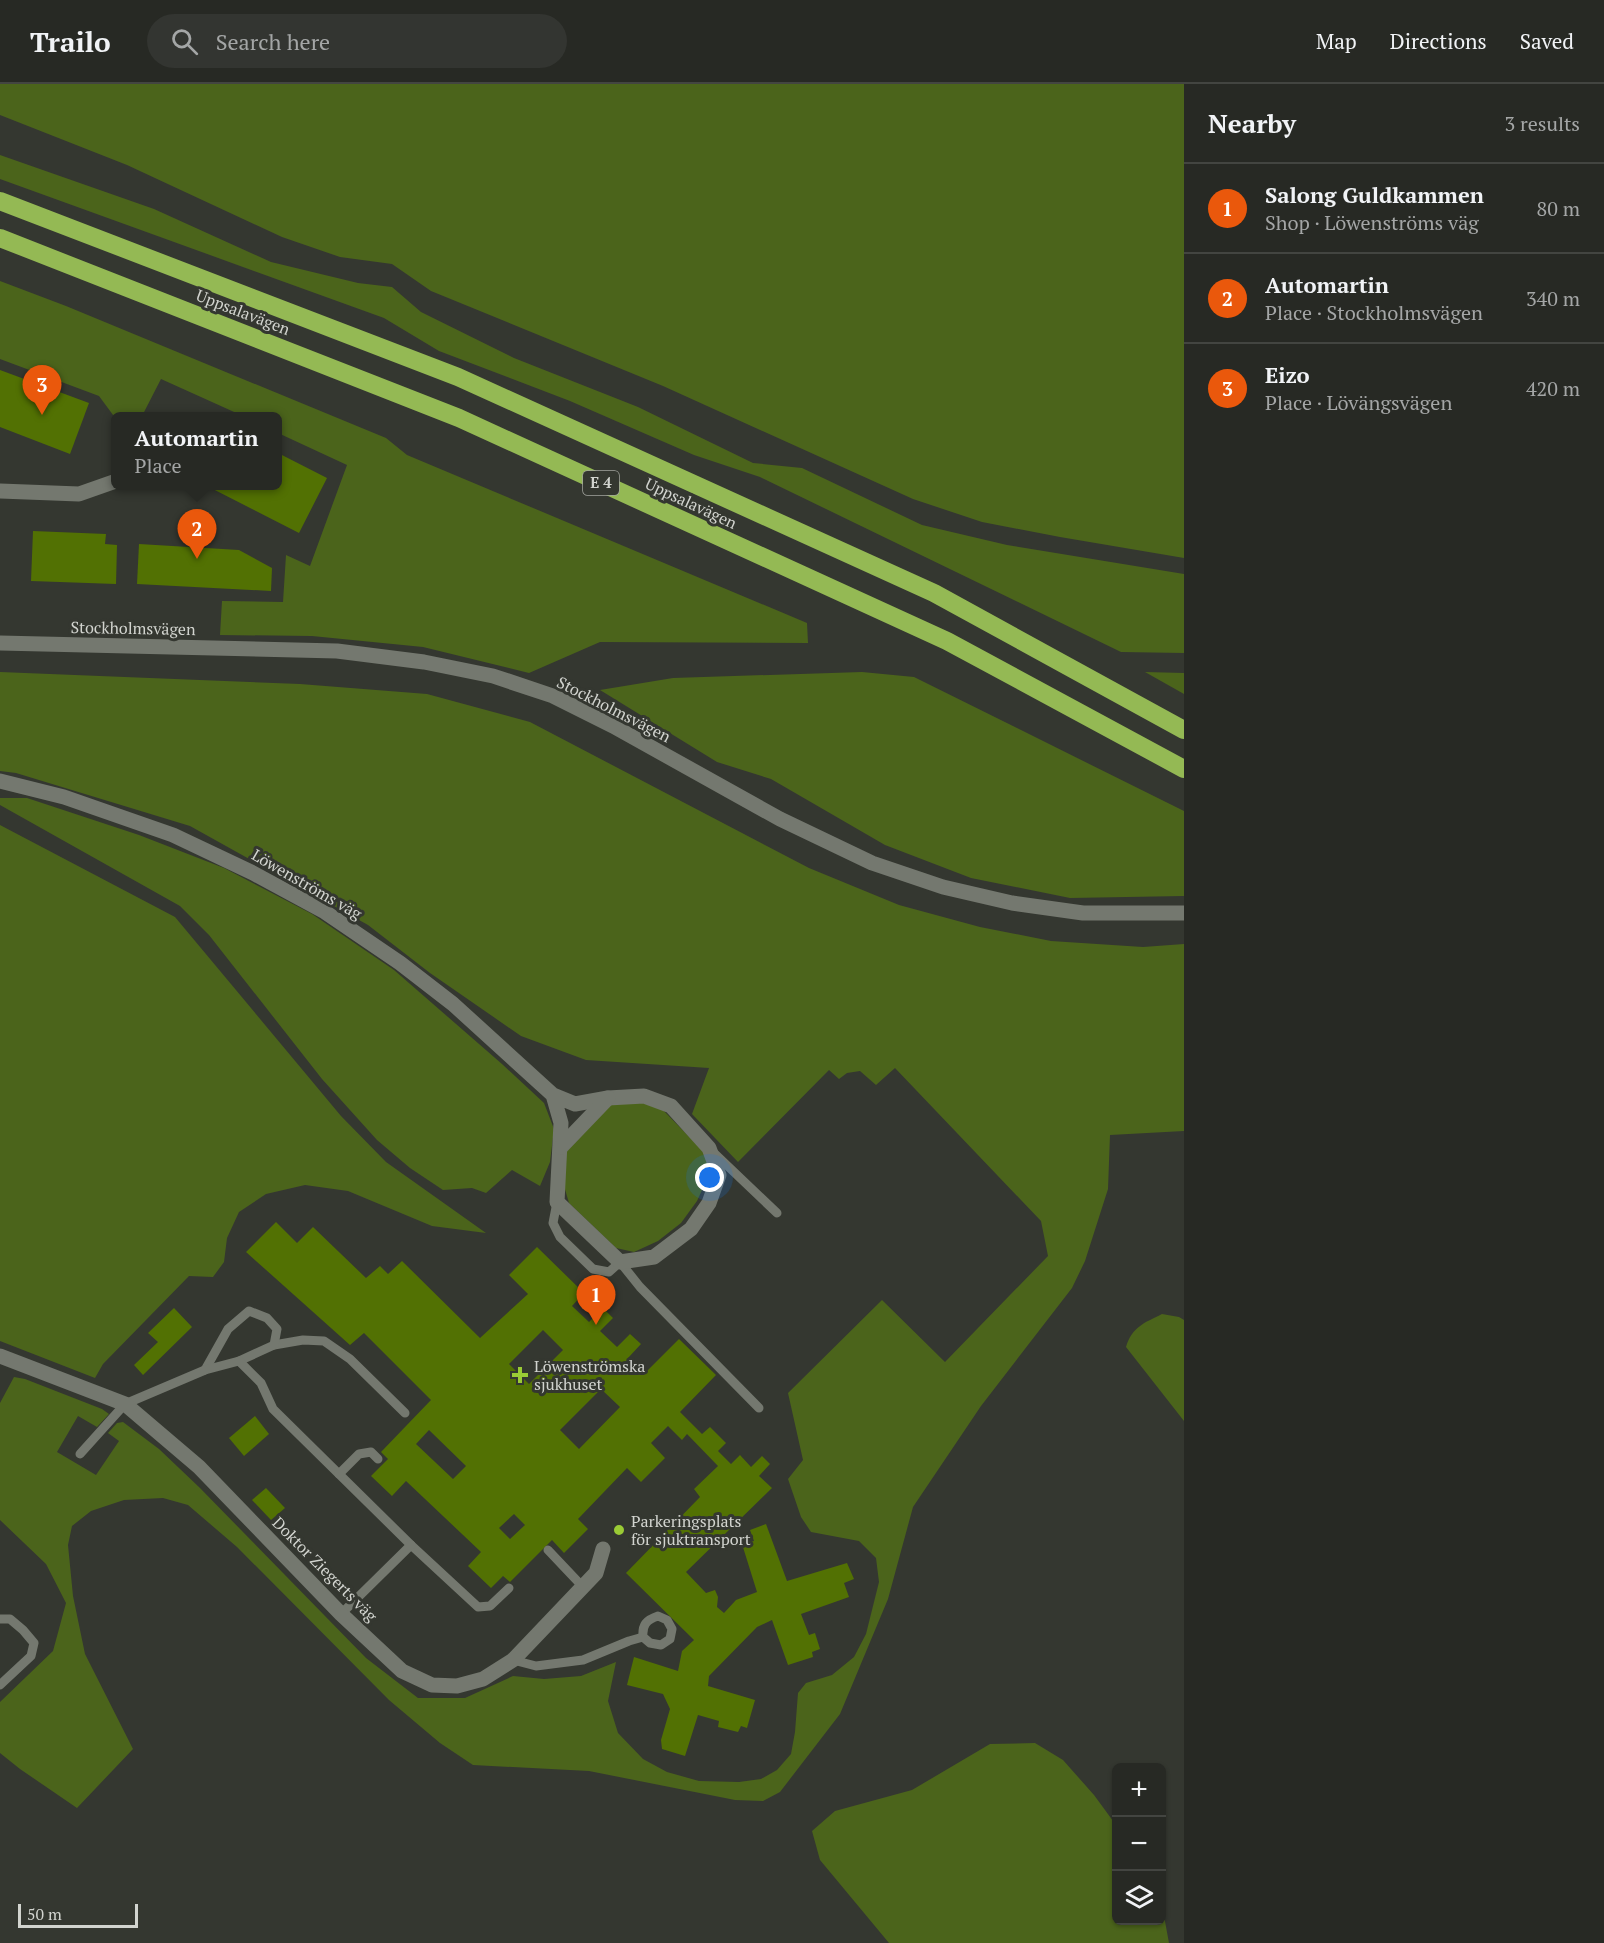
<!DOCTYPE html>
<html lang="en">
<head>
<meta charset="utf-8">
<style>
  body { margin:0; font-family:"PT Serif",serif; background:#333531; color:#f1f3f6 }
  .controls { position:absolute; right:18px; bottom:18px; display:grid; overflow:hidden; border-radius:9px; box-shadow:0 2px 4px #0004 }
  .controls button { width:54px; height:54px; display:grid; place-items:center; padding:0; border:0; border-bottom:2px solid #434541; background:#272924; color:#f1f3f6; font:30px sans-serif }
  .scale { position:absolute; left:18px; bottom:15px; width:120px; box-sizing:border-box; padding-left:6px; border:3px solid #d2d4cf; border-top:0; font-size:16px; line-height:21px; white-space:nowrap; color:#d2d4cf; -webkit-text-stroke:4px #343730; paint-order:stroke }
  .you { position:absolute; left:710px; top:1094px; width:21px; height:21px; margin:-15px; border:4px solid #fff; border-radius:50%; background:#1a73e8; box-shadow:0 0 0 9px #1a73e833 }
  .badge { display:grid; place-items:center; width:39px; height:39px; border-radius:50%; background:#ea580c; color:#fff; font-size:20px; font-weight:700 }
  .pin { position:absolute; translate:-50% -50px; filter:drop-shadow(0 2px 3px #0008) }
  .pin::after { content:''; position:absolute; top:32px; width:21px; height:18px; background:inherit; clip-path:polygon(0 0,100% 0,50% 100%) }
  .popup { position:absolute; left:111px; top:328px; width:171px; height:78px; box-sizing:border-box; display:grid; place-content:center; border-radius:9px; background:#272924; filter:drop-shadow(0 2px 4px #0005); font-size:20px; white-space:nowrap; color:#a4a6a6 }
  .popup b { font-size:22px; color:#f1f3f6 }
  .popup::after { content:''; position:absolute; left:50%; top:100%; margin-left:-12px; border:12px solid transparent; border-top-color:#272924 }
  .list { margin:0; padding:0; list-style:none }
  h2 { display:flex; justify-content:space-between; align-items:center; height:78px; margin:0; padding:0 24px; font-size:26px }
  h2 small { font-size:20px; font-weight:400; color:#a4a6a6 }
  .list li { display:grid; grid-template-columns:39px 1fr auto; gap:18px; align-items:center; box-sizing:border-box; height:90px; padding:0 24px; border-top:2px solid #434541 }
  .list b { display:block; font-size:22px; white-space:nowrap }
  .list p { margin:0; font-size:20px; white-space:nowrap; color:#a4a6a6 }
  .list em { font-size:20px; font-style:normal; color:#a4a6a6 }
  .icon { flex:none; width:33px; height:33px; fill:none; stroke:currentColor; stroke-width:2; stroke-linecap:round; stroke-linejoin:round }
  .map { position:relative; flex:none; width:1184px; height:1859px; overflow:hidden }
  header { display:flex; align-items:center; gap:36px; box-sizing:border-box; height:84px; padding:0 30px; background:#272924; border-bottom:2px solid #434541 }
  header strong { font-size:28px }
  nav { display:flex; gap:33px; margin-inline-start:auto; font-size:21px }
  .search { width:420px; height:54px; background:#333531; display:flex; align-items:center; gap:15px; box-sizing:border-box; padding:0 21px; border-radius:33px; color:#a4a6a6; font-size:22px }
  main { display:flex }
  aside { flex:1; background:#272924 }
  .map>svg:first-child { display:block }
  .green { fill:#4b641b }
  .building { fill:#527103; fill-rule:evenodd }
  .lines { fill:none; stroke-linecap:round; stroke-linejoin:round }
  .service { stroke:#74786f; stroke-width:9 }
  .minor { stroke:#74786f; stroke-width:15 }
  .tertiary { stroke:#74786f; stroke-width:15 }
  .motorway { stroke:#94b954; stroke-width:18 }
  .poi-dot { fill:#9acb35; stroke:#343730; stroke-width:2 }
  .labels { text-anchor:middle; stroke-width:6; stroke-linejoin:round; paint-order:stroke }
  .shield { fill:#343730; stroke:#a3a59f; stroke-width:1.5 }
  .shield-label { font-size:15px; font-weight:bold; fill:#d2d4cf }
  .street-label { font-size:16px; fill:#d2d4cf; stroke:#343730 }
  .poi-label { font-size:16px; fill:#d2d4cf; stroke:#343730; text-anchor:start }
</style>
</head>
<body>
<header>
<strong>Trailo</strong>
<div class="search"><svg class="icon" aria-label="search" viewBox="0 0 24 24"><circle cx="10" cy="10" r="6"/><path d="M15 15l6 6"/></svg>Search here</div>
<nav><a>Map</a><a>Directions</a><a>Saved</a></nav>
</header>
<main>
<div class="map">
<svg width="1184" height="1859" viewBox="0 0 1184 1859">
  <rect width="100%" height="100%" fill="#343730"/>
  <g class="green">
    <polygon points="0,0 1184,0 1184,474 1060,453 982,438 913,415 663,302 431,207 392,180 340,173 282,153 127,81 0,31"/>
    <polygon points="0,71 154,125 271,178 358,199 392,203 421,228 514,274 638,323 753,379 802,384 922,441 1007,461 1184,490 1184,569 1121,568 760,393 694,371 570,317 439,267 384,234 0,95"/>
    <polygon points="0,197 66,222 386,354 407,371 807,539 808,559 600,558 529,589 423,563 312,552 220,551 222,517 283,518 286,471 310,482 347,381 278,349 278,332 243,332 161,295 142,332 116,332 116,335 99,312 0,275"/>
    <polygon points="0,588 300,600 427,610 530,638 809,784 899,821 980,843 1051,857 1143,863 1184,860 1184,1047 1110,1051 1108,1105 1085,1177 1072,1204 981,1322 913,1423 888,1515 840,1630 780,1708 763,1717 735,1716 589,1687 473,1681 440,1659 389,1616 237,1463 188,1421 163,1414 124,1416 91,1427 72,1442 68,1461 73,1512 85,1570 133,1665 77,1724 20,1685 0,1669 0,1618 53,1567 66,1519 46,1480 0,1436 0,1319 14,1293 25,1295 102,1325 109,1330 97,1343 78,1332 57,1368 96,1391 119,1357 108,1349 117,1339 123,1338 159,1365 200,1404 366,1574 418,1614 465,1614 513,1592 544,1595 581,1592 616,1578 608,1617 618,1649 643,1675 667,1688 699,1697 739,1698 761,1695 777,1686 791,1670 795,1648 798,1609 806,1599 832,1591 854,1573 866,1550 879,1498 876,1474 859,1457 811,1448 801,1433 788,1395 803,1376 788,1309 882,1216 945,1278 1048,1172 1041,1137 895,984 876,1001 860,987 847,989 839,995 829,986 738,1078 692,1030 709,984 586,976 521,952 430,889 368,841 190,742 16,689 0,687"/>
    <polygon points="862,588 914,593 1184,727 1184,812 1070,814 971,794 885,761 771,695 717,678 600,606 673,594"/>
    <polygon points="1145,588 1184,589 1184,610"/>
    <polygon points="0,714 27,714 139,751 224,784 312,830 394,886 502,980 544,1019 554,1045 550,1078 540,1102 512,1086 486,1109 472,1104 443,1106 410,1084 377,1056 322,995 209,851 180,822 0,721"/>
    <polygon points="0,741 175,833 341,1032 386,1078 486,1149 432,1142 348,1107 305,1101 266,1110 239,1128 227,1154 224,1178 213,1193 189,1192 103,1280 95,1294 0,1257"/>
    <polygon points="640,1018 663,1026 704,1068 708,1081 708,1093 697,1117 681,1139 658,1157 634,1168 616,1164 569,1119 562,1095 565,1069 612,1020"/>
    <path d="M1162,1230l17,3 5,3v101l-58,-74c6,-20 18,-24 36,-33z"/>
    <polygon points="1035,1659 1063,1676 1094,1711 1116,1741 1116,1836 1162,1836 1162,1821 1169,1859 889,1859 820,1776 812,1747 835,1727 912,1706 990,1660"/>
  </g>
  <g class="building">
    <polygon points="0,286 89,319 70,370 0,343"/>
    <polygon points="278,369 327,394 299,449 207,402 278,402"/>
    <polygon points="33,447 106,450 105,460 117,461 116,500 31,497"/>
    <polygon points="139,460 239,466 272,484 271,507 137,500"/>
    <path d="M276,1138l21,21 16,-16 53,51 14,-12 8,8 14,-13 78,77 48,-44 -19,-19 28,-28 47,46 -12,13 17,16 14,-14 10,10 -13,13 17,16 13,-13 11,10 -13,14 16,16 35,-35 37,36 -36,37 22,22 8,-7 16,16 -8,8 13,13 9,-9 11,12 11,-11 8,8 -11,12 13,12 -86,84 20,21 9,-3 3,7 -1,10 7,6 12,-13 21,-8 -15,-48 12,-3 -4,-11 16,-6 21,57 60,-18 7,16 -10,4 5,14 -48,17 8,21 6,-2 5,16 -8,3 1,5 -25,8 -16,-45 -15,7 -48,49 -1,10 47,14 -8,28 -6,-2 -3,6 -20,-5 1,-6 -21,-6 -13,41 -23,-7 -1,-9 9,-31 -7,-15 -36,-9 7,-28 44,14 4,-20 12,-11 -68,-67 74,-76 -6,-8 24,-23 -31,-32 -5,6 -14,-14 -17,17 14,15 -24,24 -14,-14 -49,51 10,10 -24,24 -12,-13 -42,42 -7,-6 -12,12 -23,-22 13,-14 -75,-71 -14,15 -21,-20 17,-17 -7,-7 50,-52 -67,-67 -14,12 -104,-93zM543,1246l20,20 -34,34 -20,-20zM601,1305l19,18 -41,42 -19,-19zM429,1346l37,36 -13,13 -37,-35zM514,1430l11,11 -15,14 -11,-11z"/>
    <polygon points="174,1224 192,1243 143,1291 134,1281 158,1258 148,1249"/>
    <polygon points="255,1332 269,1350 244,1372 229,1354"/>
    <polygon points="266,1404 285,1424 271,1436 252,1416"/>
  </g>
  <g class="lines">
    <g class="service">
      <polyline points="714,1069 777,1129"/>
      <polyline points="557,1118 553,1139 560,1153 593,1185 609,1188 620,1178 640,1203 759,1324"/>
      <polyline points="274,1261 303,1256 324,1257 350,1275 405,1329"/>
      <polyline points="205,1286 228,1245 249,1227 267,1234 277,1245 274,1261 239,1277"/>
      <polyline points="80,1370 125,1320 205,1286 239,1277 261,1299 273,1325 411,1461 478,1523 490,1522 509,1504"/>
      <polyline points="339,1390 359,1370 371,1368 378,1375"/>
      <polyline points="548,1466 583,1503"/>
      <polyline points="341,1530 411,1461"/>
      <polyline points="0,1535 10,1535 23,1546 34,1559 31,1572 0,1601"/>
      <path d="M513,1576l23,6 47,-6 46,-19 14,-4 7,6 11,2 9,-6 2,-10 -5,-9 -9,-4c-12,4 -16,9 -15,21"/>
    </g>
    <g class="minor">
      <polyline points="0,407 79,410 116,397"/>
      <polyline points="0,697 64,713 173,751 253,789 325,828 400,879 453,920 553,1011 575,1020 608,1014 644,1012 671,1022 709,1064 719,1091 709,1119 691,1145 654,1173 620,1178 557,1118 561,1039 553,1011"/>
      <polyline points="561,1063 608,1014"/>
      <polyline points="0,1272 125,1320 199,1383 341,1530 402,1587 432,1601 457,1602 483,1595 513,1576 596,1489 603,1465"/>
    </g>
    <polyline class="tertiary" points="0,559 337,567 424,578 493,592 553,612 613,642 780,735 872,779 943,803 1012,819 1083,829 1184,829"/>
    <g class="motorway">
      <polyline points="0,117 458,293 934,509 1184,646"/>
      <polyline points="0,154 459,334 947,557 1184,685"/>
    </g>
  </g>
  <g class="poi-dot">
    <path d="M517 1282h6v6h6v6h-6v6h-6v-6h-6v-6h6z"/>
    <circle cx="619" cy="1446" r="6"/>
  </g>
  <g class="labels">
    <rect class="shield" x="583" y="387" width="36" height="24" rx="4.5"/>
    <g class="shield-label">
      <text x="601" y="404">E 4</text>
    </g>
    <g class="street-label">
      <text transform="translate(243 228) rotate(21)" y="6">Uppsalavägen</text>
      <text transform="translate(691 419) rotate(25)" y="6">Uppsalavägen</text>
      <text transform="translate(133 544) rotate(1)" y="6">Stockholmsvägen</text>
      <text transform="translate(614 625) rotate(27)" y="6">Stockholmsvägen</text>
      <text transform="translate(307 800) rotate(30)" y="6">Löwenströms väg</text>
      <text transform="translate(325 1485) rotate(45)" y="6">Doktor Ziegerts väg</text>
    </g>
    <g class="poi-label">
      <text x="534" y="1288">Löwenströmska<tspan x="534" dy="18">sjukhuset</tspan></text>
      <text x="631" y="1443">Parkeringsplats<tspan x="631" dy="18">för sjuktransport</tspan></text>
    </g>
  </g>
</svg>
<div class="controls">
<button>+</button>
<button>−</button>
<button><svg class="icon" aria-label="layers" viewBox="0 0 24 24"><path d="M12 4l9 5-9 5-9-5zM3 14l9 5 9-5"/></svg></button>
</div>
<div class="scale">50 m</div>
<div class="you"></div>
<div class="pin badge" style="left:596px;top:1241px">1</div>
<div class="pin badge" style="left:197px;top:475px">2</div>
<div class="popup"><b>Automartin</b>Place</div>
<div class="pin badge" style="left:42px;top:331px">3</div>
</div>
<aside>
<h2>Nearby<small>3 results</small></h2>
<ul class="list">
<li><span class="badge">1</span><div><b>Salong Guldkammen</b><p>Shop · Löwenströms väg</p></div><em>80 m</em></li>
<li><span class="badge">2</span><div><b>Automartin</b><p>Place · Stockholmsvägen</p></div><em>340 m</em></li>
<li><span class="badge">3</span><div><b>Eizo</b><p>Place · Lövängsvägen</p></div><em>420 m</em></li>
</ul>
</aside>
</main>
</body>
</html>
